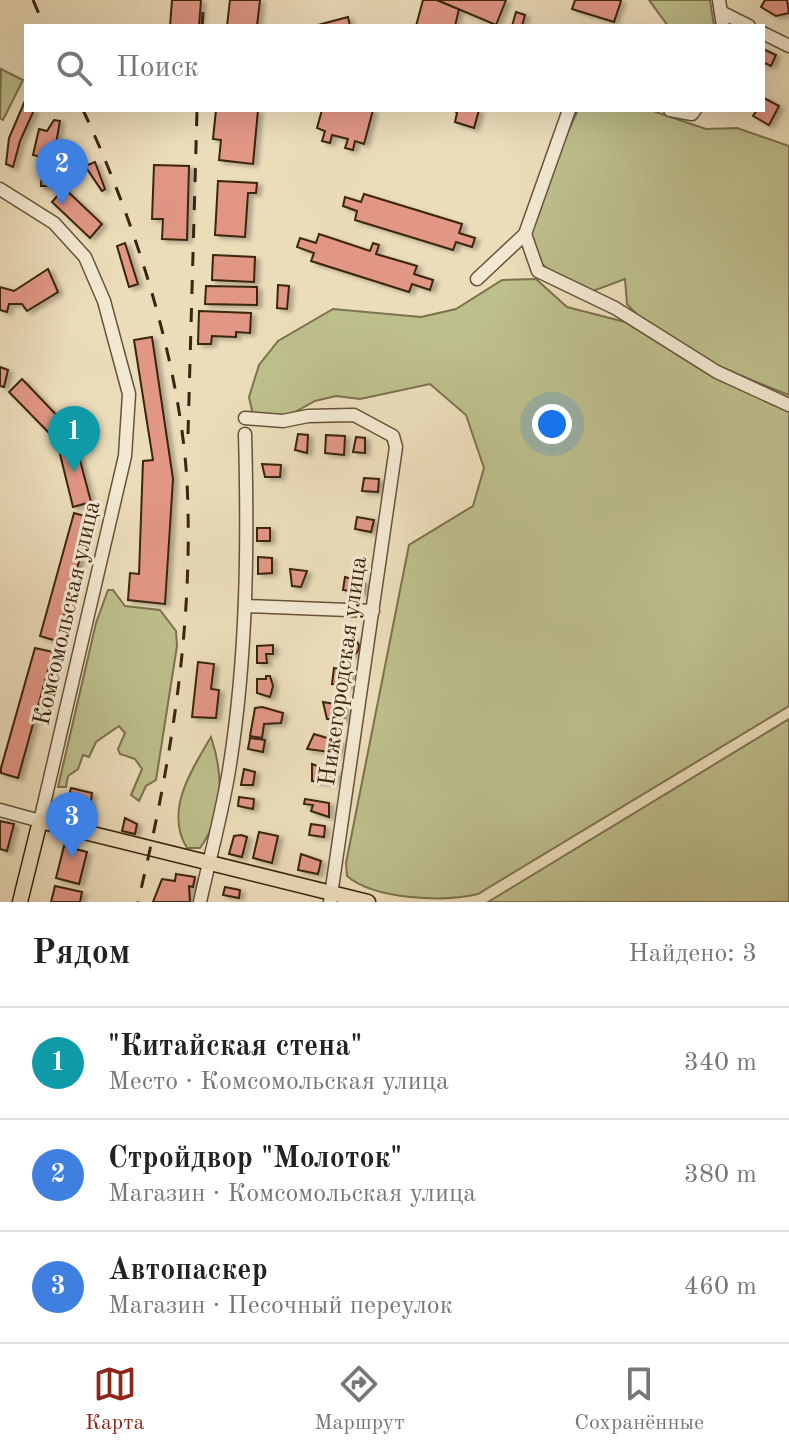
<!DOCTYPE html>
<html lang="ru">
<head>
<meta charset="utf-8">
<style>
  body { margin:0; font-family:"Old Standard TT",serif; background:#f6f6f6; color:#222 }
  .you { position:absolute; left:552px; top:424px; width:28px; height:28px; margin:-20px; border:6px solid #fff; border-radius:50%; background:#1a73e8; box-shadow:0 0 0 12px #1a73e833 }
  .badge { display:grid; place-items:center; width:52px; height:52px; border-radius:50%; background:#8f2418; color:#fff; font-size:26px; font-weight:700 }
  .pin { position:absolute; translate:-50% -66px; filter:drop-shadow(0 2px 4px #0008) }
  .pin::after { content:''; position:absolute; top:42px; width:28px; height:24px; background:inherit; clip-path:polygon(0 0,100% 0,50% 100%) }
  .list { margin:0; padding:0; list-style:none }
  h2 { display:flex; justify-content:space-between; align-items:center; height:104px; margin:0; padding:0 32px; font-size:34px }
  h2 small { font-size:26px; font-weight:400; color:#767676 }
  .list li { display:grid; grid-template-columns:52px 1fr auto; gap:24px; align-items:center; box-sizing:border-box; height:112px; padding:0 32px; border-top:2px solid #e0e0e0 }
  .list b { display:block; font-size:30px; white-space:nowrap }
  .list p { margin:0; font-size:26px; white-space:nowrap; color:#767676 }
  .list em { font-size:26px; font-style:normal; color:#767676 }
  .icon { flex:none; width:44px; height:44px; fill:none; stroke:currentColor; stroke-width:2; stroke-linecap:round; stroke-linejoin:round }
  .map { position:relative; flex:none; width:789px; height:902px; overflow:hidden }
  .search { position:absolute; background:#fff; box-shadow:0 8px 32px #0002; left:24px; right:24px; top:24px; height:88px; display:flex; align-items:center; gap:20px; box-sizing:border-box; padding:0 28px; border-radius:0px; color:#767676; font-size:30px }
  .sheet { height:440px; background:#fff }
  nav { display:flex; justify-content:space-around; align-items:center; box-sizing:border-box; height:112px; border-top:2px solid #e0e0e0; background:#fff; font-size:22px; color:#767676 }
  nav a { display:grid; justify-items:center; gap:4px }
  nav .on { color:#8f2418 }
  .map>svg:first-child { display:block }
  .green { fill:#bdbf8c; stroke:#7c724d; stroke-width:2 }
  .building { fill:#e29785; stroke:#3a250e; stroke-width:2; filter:url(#shadow) }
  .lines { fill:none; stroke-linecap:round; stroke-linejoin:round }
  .minor-casing { stroke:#665339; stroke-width:15 }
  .major-casing { stroke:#3a250e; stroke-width:17 }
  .minor { stroke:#f3e9d2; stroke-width:12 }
  .major { stroke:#ecddba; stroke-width:14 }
  .rail { stroke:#3a250e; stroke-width:3; stroke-dasharray:14 14; stroke-linecap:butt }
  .labels { text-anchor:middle; stroke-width:6; stroke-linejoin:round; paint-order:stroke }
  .street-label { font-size:24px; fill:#3a250e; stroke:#f3e9d2 }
</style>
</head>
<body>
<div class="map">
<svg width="789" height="902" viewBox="0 0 789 902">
  <defs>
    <filter id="shadow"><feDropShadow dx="4.5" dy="2.5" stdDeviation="2" flood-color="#0004"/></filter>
  </defs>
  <rect width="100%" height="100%" fill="#ecddba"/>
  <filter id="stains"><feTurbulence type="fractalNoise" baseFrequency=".0025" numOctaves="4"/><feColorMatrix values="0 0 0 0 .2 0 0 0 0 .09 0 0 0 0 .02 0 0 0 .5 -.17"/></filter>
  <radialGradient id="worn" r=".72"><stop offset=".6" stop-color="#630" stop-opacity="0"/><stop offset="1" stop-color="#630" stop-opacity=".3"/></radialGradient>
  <g class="green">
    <polygon points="649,0 710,0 714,26 668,26"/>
    <polygon points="1,69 23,80 3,120 0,118"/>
    <path d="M578,110h72l56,19 31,-1 52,18v249c-51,-20 -126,-49 -162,-91l-2,-25 -32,12 -42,-19 -12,-11 -9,-27 30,-85z"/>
    <path d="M536,279l31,28 58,15 88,55 76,34v295l-311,188c-33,8 -103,6 -131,-18l-1,-13 63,-318 64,-39 11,-38 -18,-53 -36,-31 -70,15 -24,-3 -21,5 -27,15 -35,-1 -4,-18 10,-32 19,-24 55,-32 88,8 35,-8 46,-29z"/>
    <polygon points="108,590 113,590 125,606 160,610 176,631 177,646 156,780 146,786 139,801 131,795 142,769 135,759 120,754 118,749 125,733 119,726 96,742 89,757 83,755 78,769 68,776 66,787 58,787 96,623"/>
    <polygon points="789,719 789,902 488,902"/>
    <path d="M211,737c13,39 13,77 -11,111h-13c-23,-37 5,-79 24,-111z"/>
  </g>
  <g class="building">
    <polygon points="172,0 201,0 199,26 170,26"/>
    <polygon points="230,0 260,0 257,26 227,26"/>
    <polygon points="423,0 437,0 459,9 455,26 416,26"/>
    <polygon points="437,0 506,0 496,25"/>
    <polygon points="575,0 619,0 621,1 614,22 572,9"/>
    <polygon points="765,0 787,0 789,13 776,16 761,7"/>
    <polygon points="516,12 525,15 522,26 512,26"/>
    <polygon points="348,17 350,26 314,26"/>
    <polygon points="763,49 776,55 771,66 765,63 763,67"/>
    <polygon points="764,98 779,106 769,125 753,116 757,110 763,110"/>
    <polygon points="24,103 26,110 34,110 20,141 13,167 6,164 9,138"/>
    <polygon points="216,110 258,110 253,164 219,160 221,140 213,139"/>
    <polygon points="322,110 373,110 364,144 355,141 353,150 345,148 348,139 332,135 330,143 322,141 325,131 317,128"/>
    <polygon points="454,110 479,110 474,128 455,122 457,113"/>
    <polygon points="54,120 60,121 53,160 33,155 39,129 47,131"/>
    <polygon points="95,162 105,189 102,191 85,166"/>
    <polygon points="154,165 189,166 187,240 162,239 163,219 152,219"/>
    <polygon points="42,166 53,167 52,186 41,186"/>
    <polygon points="218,181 257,183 256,193 248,193 245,237 215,235"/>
    <polygon points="64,188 102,224 90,238 52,202"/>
    <polygon points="364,194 462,224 459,233 475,238 472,247 456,242 453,250 355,220 357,211 343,206 345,197 361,202"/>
    <polygon points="319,234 370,251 373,243 379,245 376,254 417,266 414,274 433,280 430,290 412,284 409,292 311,261 314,253 297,247 300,238 316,243"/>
    <polygon points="125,243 138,284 129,287 117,246"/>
    <polygon points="213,255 255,257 254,282 212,280"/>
    <polygon points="48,269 58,292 27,311 22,304 9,304 7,312 0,310 0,287 14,291"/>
    <polygon points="278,285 289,286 287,309 277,308"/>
    <polygon points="206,286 257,287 257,305 205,304"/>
    <polygon points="199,311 251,313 250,333 236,332 236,337 212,336 211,344 198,344"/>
    <polygon points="152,337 173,479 165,604 128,600 130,573 139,574 143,461 153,460 134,340"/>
    <polygon points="0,367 8,370 4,387 0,386"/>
    <polygon points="22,379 66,425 53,437 9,392"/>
    <polygon points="298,434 308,435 307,453 295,450"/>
    <polygon points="326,435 345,436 344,455 325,453"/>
    <polygon points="356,437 365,438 365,453 353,452"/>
    <polygon points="75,441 91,502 73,507 58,446"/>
    <polygon points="262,464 281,465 280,477 265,477"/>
    <polygon points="364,478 379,479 378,492 362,491"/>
    <polygon points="74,513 91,518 57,641 40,636"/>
    <polygon points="357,517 374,520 371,532 355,529"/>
    <rect x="257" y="528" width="13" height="13"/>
    <polygon points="258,557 272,558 272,573 258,574"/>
    <polygon points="290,569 307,571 301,587 292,586"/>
    <polygon points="345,577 365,583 363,593 343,590"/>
    <circle cx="351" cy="647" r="8"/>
    <polygon points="273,645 273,654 266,654 267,663 257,663 257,646"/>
    <polygon points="35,648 53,652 18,778 1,773 1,768"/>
    <polygon points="198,662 214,664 211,689 219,690 216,718 192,717"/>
    <polygon points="334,668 351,671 349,686 332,684"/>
    <polygon points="266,676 270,676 273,686 270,697 257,693 257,679 266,679"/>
    <polygon points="323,702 346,706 344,719 327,719"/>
    <polygon points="262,707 283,713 281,723 264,724 262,738 250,736 255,708"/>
    <polygon points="314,734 340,742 338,753 307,749"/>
    <polygon points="250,738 265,740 263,752 248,749"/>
    <polygon points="312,764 336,773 333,783 312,781"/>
    <polygon points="244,769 255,772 253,785 241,785"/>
    <polygon points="71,788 92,793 89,816 65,810"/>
    <polygon points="239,797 254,799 253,809 238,806"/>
    <polygon points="305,799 329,803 329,817 311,811 313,805 304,804"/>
    <polygon points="125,818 137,824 135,834 122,831"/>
    <polygon points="0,821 14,824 7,851 0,849"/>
    <polygon points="311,824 325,826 324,837 309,835"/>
    <polygon points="259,832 278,836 272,863 253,858"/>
    <polygon points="241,835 247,837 242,857 229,854 234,836"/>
    <polygon points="64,846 87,852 79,884 56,878"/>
    <polygon points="301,854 321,861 318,874 298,870"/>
    <polygon points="176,874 195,877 193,887 189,886 190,902 153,902 162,879 175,881"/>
    <polygon points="55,886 82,892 80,902 51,902"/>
    <polygon points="225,887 240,890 239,898 223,895"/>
  </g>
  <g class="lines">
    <g class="minor-casing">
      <g id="minor">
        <polyline points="719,0 723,26"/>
        <polyline points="721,12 749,26"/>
        <polyline points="763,33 789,46"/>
        <polyline points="670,110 692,114 695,110"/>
        <polyline points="0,189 54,223 85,257 104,301 129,394 125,456 40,821 0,810"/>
        <polyline points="525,234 538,271 615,308 717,372 789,405"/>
        <polyline points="477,279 525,234 569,110"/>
        <polyline points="245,418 283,421 308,416 354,415 393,436 396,447 330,902"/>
        <polyline points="245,606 373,611"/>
        <path d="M200,902c10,-46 23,-91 30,-138 17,-109 18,-220 15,-330"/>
      </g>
    </g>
    <g class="major-casing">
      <polyline id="major" points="20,902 40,821 368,902"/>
    </g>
    <use href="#minor" class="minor"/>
    <use href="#major" class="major"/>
    <g class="rail">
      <polyline points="33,0 44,26"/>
      <polyline points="202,26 204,0"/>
      <path d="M83,110c51,109 97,251 104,372 7,143 -16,281 -49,420"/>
      <polyline points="188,434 197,110"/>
    </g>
  </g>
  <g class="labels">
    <g class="street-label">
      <text transform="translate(66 613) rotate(-77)" y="8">Комсомольская улица</text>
      <text transform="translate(342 671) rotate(-82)" y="8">Нижегородская улица</text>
    </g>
  </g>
  <rect width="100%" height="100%" filter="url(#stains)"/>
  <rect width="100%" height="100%" fill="url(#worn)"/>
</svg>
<div class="you"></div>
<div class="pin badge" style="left:74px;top:472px;background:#0f9aa8">1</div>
<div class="pin badge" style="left:62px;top:205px;background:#3f7fe0">2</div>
<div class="pin badge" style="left:72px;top:858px;background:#3f7fe0">3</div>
<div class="search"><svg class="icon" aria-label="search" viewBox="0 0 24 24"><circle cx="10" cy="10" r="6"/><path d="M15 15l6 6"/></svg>Поиск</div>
</div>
<section class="sheet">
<h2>Рядом<small>Найдено: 3</small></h2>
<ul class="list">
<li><span class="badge" style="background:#0f9aa8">1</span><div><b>&quot;Китайская стена&quot;</b><p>Место · Комсомольская улица</p></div><em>340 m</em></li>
<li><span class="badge" style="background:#3f7fe0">2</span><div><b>Стройдвор &quot;Молоток&quot;</b><p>Магазин · Комсомольская улица</p></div><em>380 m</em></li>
<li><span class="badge" style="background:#3f7fe0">3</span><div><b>Автопаскер</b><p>Магазин · Песочный переулок</p></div><em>460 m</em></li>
</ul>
</section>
<nav>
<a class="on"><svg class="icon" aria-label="map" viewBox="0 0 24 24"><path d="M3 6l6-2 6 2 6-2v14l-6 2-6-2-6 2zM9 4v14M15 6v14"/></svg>Карта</a>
<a><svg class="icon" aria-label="directions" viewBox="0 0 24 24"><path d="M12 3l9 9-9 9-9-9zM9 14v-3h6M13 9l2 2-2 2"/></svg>Маршрут</a>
<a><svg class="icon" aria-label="saved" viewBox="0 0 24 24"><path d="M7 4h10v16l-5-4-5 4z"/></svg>Сохранённые</a>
</nav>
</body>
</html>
